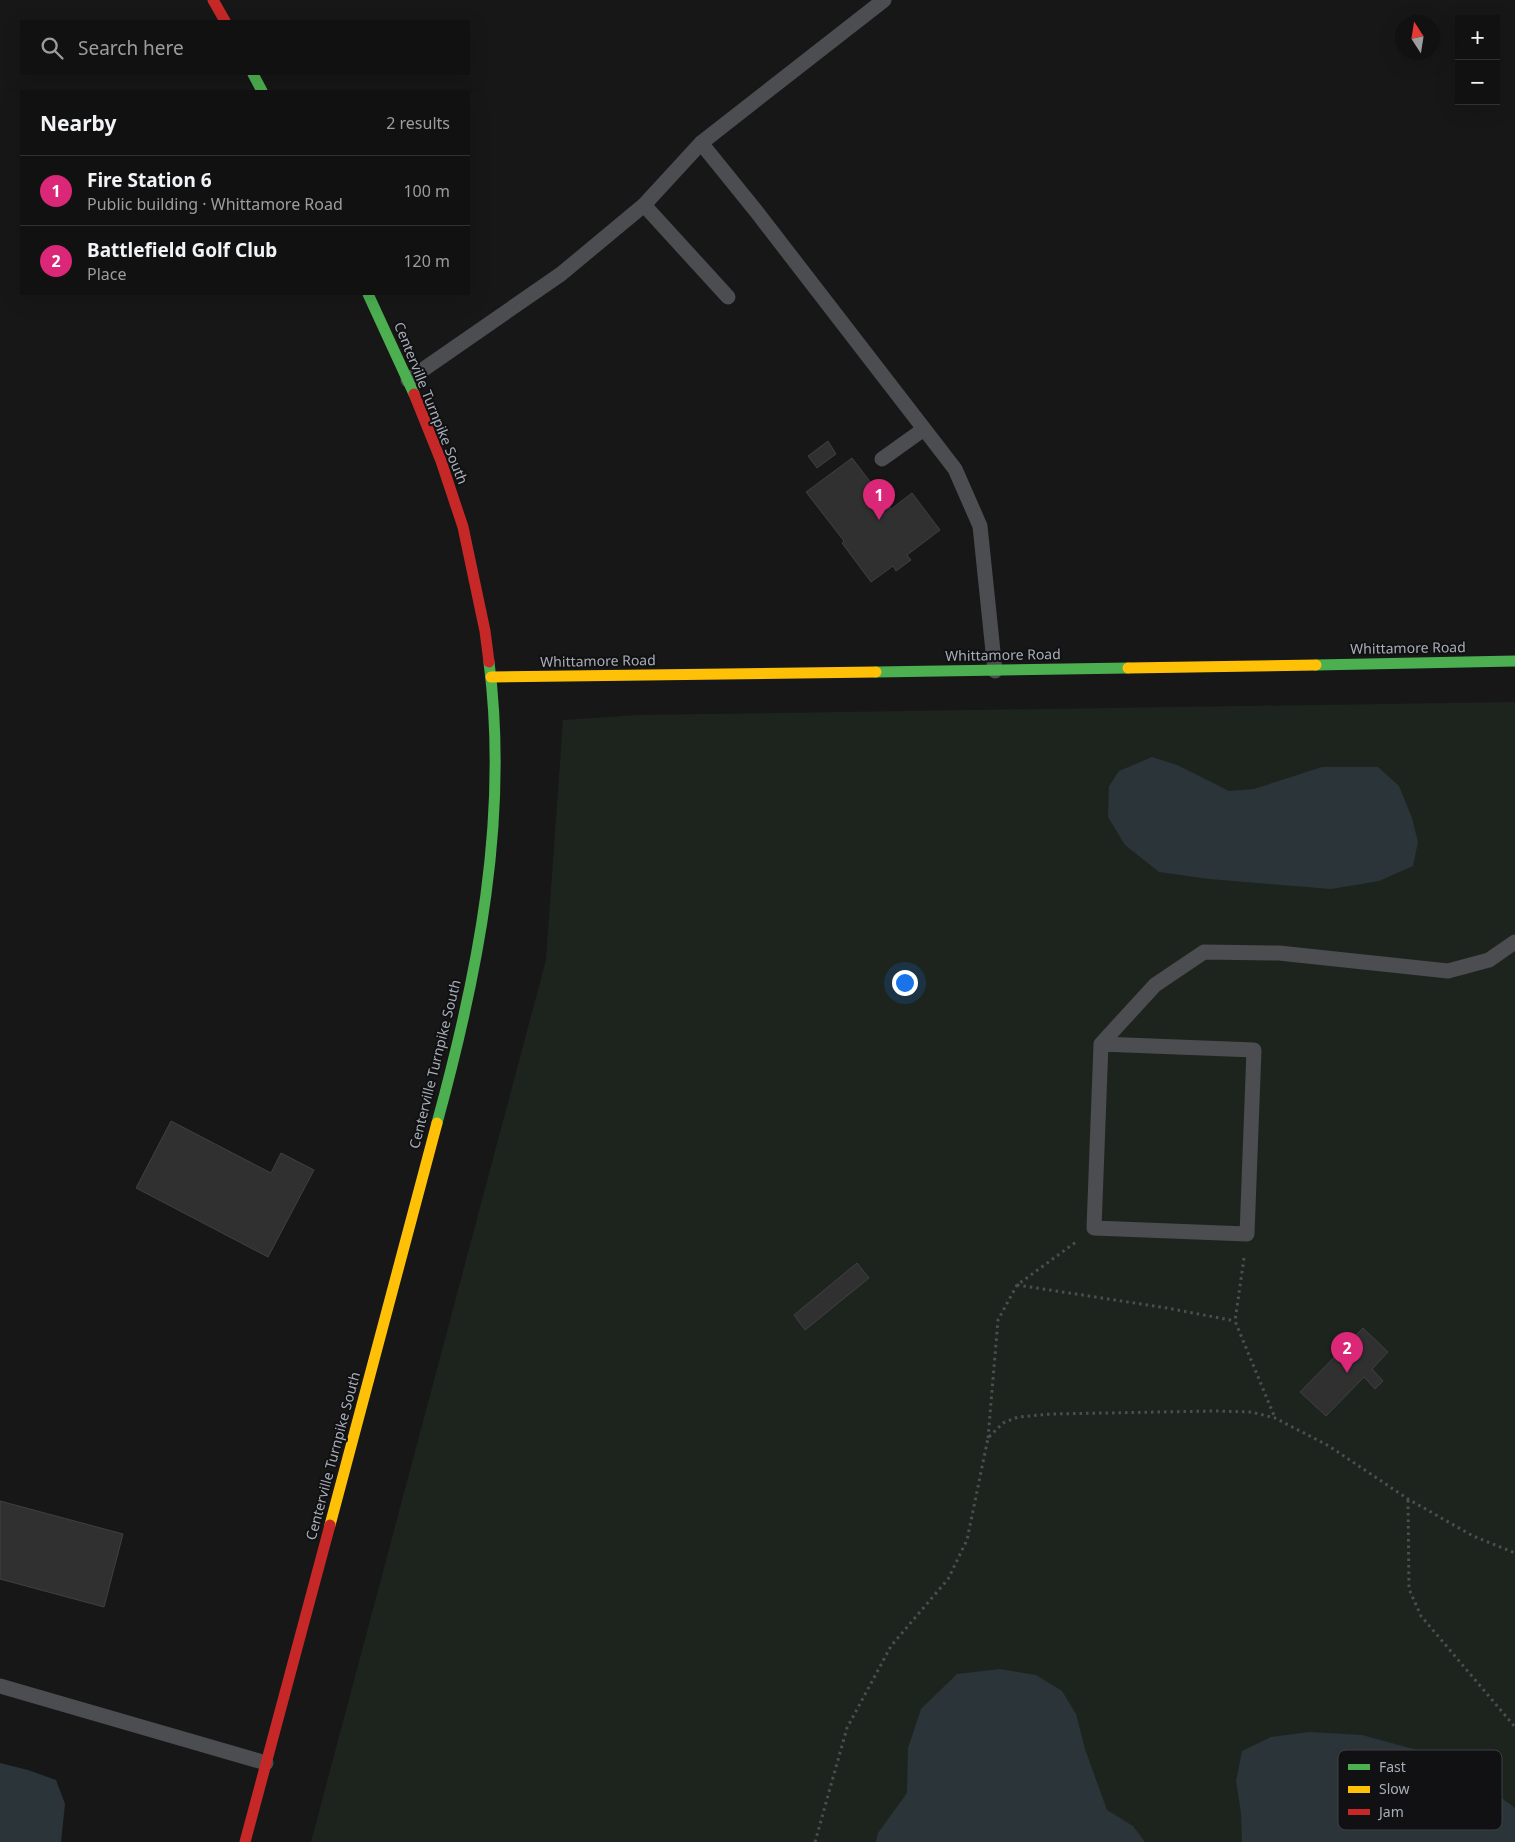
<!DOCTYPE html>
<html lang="en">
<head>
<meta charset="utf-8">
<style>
  body { margin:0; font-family:"Noto Sans",sans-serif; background:#1e1f1f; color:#f1f3f6 }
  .controls { position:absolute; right:15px; top:15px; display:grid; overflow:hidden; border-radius:0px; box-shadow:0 5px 20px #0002 }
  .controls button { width:45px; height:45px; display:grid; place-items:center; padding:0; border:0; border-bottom:1px solid #303131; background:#111; color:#f1f3f6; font:25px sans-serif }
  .compass { position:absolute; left:1395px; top:15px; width:45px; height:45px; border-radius:50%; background:#111; box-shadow:0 5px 20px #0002; rotate:348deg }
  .you { position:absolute; left:904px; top:982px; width:18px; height:18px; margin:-12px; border:4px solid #fff; border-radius:50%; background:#1a73e8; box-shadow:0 0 0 8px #1a73e833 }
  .badge { display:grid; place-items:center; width:32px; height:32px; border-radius:50%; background:#db2777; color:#fff; font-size:16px; font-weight:700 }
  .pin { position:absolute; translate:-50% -41px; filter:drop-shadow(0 1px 2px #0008) }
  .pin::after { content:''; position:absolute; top:26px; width:18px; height:15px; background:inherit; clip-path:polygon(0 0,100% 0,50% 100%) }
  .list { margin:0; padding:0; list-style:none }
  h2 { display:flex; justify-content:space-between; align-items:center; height:65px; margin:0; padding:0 20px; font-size:21px }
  h2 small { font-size:16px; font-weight:400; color:#9c9d9f }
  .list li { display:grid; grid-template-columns:32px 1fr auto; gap:15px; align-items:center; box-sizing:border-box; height:70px; padding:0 20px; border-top:1px solid #303131 }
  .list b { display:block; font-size:19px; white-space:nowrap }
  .list p { margin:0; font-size:16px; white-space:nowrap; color:#9c9d9f }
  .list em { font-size:16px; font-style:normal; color:#9c9d9f }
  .icon { flex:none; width:28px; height:28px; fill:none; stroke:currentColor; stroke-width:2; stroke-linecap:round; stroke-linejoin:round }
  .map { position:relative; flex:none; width:1515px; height:1842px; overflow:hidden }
  .search { position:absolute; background:#111; box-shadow:0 5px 20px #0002; left:20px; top:20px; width:450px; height:55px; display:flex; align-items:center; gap:12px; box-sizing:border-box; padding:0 18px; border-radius:0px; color:#9c9d9f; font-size:19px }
  .panel { position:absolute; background:#111; box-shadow:0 5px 20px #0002; left:20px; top:90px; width:450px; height:205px; border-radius:0px }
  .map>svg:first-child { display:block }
  .green { fill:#1d241d }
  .water { fill:#2a3439 }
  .building { fill:#303031; stroke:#3f4043 }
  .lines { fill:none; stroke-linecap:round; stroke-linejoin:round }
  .path { stroke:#4d4e52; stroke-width:3; stroke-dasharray:2.5 4; stroke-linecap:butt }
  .lane { stroke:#4b4d50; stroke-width:15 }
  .fast { stroke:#4caf50; stroke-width:11 }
  .slow { stroke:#ffc107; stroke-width:11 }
  .jam { stroke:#c62828; stroke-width:11 }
  .labels { text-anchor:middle; stroke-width:4; stroke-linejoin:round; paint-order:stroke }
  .street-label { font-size:14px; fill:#a8aeb8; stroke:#111113 }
  .key { fill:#111113; stroke:#3e4045; stroke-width:1 }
  .key-label { font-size:14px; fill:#a8aeb8 }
</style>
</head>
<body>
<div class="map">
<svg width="1515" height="1842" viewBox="0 0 1515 1842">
  <rect width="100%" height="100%" fill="#171717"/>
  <polygon class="green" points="1515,702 1515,1842 311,1842 546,960 563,720 638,715"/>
  <g class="water">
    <polygon points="1152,757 1177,765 1229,791 1254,789 1322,767 1378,767 1399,786 1412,818 1418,842 1413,866 1379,881 1331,889 1209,879 1159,872 1125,845 1108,817 1109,786 1119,771"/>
    <polygon points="1000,1669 1036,1675 1062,1691 1076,1714 1085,1749 1107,1810 1133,1826 1145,1842 876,1842 878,1833 907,1793 908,1748 921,1709 957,1674"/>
    <polygon points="1309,1732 1362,1735 1417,1750 1472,1776 1515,1808 1515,1842 1242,1842 1241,1813 1236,1781 1242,1751 1271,1737"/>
    <polygon points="0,1763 28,1770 56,1780 65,1804 61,1842 0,1842"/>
  </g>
  <g class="building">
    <polygon points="828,441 836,454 817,468 808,456"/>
    <polygon points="852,458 891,509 912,493 940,530 907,555 911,560 896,571 893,566 871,582 842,543 844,541 806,492"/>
    <polygon points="171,1121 271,1173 281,1153 314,1170 268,1257 136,1188"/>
    <polygon points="857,1263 869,1278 805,1330 794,1315"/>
    <polygon points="1363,1328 1388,1352 1372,1369 1383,1381 1375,1389 1364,1377 1326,1416 1300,1392"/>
    <polygon points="0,1501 123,1534 104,1607 0,1579"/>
  </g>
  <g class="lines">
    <g class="path">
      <polyline points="1244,1258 1235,1321 1275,1418"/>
      <polyline points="1017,1285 1167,1308 1235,1321"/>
      <polyline points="988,1438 998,1320 1017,1285 1076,1242"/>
      <polyline points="1408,1500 1409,1589 1421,1616 1515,1727"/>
      <polyline points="815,1842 847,1728 891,1646 948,1579 967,1540 988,1438 1003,1423 1018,1417 1051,1414 1214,1411 1251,1412 1275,1418 1329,1446 1408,1499 1473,1536 1515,1553"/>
    </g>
    <g class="lane">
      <polyline points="701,143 756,211 955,469 980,526 995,671"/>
      <polyline points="644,205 728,297"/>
      <polyline points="408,380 561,274 644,205 701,143 884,0"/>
      <polyline points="882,459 924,429"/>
      <polyline points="1101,1044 1254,1050 1247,1234 1094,1228 1101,1044 1155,985 1204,952 1279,953 1448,971 1489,960 1515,942"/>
      <polyline points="0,1686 266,1763"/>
    </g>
    <g class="fast">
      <polyline points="253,74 262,91"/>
      <polyline points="368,294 414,394"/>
      <polyline points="1316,665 1515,661"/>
      <polyline points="876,672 1128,668"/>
      <path d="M437,1123c41,-150 72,-304 52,-461"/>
    </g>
    <g class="slow">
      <polyline points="1128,668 1316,665"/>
      <polyline points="491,677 876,672"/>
      <polyline points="330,1525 437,1123"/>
    </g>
    <g class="jam">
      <polyline points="213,0 225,21"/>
      <polyline points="414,394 441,461 463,527 485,631 489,662"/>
      <polyline points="245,1842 330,1525"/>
    </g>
  </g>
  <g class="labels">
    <g class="street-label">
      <text transform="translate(431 403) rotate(68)" y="5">Centerville Turnpike South</text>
      <text transform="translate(1408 648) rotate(-1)" y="5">Whittamore Road</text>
      <text transform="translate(1003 655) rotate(-1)" y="5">Whittamore Road</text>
      <text transform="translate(598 661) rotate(-1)" y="5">Whittamore Road</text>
      <text transform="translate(435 1064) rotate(-76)" y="5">Centerville Turnpike South</text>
      <text transform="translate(333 1456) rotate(-75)" y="5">Centerville Turnpike South</text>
    </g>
  </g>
  <rect x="1338" y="1750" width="164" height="80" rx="8" class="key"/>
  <rect x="1348" y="1764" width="22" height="6" fill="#4caf50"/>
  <rect x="1348" y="1786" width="22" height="7" fill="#ffc107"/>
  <rect x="1348" y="1809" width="22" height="6" fill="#c62828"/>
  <g class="key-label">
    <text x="1379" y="1772">Fast</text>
    <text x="1379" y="1794">Slow</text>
    <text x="1379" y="1817">Jam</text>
  </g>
</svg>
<div class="controls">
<button>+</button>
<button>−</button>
</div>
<svg class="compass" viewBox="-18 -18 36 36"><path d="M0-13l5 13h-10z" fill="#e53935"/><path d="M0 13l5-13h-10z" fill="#9c9d9f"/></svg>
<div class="you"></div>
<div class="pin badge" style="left:879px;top:520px">1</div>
<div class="pin badge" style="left:1347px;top:1373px">2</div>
<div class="search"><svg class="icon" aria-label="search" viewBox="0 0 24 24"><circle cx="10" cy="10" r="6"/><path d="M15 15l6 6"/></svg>Search here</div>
<section class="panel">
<h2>Nearby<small>2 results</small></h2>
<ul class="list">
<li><span class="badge">1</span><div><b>Fire Station 6</b><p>Public building · Whittamore Road</p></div><em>100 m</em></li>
<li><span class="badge">2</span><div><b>Battlefield Golf Club</b><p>Place</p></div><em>120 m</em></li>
</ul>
</section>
</div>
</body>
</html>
